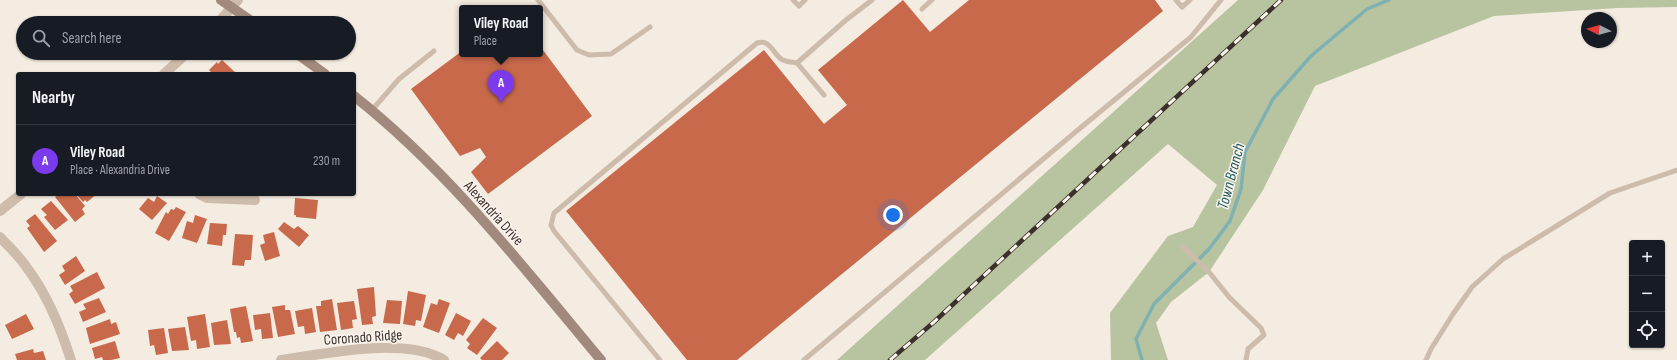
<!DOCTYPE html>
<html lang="en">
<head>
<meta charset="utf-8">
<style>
  body { margin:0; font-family:"Sofia Sans Condensed",sans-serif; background:#242831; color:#f1f3f6 }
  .controls { position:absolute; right:12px; bottom:12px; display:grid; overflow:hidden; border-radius:4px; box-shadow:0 1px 3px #0004 }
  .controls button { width:36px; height:36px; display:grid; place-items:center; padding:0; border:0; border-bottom:1px solid #363941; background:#171b24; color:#f1f3f6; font:20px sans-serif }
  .compass { position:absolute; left:1581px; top:12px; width:36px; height:36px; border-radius:50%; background:#171b24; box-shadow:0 1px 3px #0004; rotate:276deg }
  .you { position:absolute; left:893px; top:215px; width:14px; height:14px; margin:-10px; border:3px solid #fff; border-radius:50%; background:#1a73e8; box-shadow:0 0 0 6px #1a73e833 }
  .badge { display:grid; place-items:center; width:26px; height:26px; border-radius:50%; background:#7c3aed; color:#fff; font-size:13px; font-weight:700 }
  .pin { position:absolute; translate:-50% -33px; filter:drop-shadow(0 1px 2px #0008) }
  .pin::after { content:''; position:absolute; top:21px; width:14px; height:12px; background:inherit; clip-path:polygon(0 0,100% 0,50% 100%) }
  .popup { position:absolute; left:459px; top:5px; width:84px; height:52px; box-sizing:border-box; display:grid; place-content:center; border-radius:4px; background:#171b24; filter:drop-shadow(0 1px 3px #0005); font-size:13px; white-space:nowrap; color:#9ea1a6 }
  .popup b { font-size:15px; color:#f1f3f6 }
  .popup::after { content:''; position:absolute; left:50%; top:100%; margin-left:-8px; border:8px solid transparent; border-top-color:#171b24 }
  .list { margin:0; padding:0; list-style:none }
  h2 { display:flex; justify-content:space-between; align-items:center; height:52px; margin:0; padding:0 16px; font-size:17px }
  h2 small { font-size:13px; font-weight:400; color:#9ea1a6 }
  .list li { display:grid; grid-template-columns:26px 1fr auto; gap:12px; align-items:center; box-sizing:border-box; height:72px; padding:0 16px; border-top:1px solid #363941 }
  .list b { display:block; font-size:15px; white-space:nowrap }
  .list p { margin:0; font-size:13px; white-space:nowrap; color:#9ea1a6 }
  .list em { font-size:13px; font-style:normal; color:#9ea1a6 }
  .icon { flex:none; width:22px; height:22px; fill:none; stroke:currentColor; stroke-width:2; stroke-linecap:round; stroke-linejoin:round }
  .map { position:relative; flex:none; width:1677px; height:360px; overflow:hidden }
  .search { position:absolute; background:#171b24; box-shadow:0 1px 3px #0004; left:16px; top:16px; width:340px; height:44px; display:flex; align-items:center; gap:10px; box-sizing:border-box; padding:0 14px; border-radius:22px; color:#9ea1a6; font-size:15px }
  .panel { position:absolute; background:#171b24; box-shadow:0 1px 3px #0004; left:16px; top:72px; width:340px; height:124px; border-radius:4px }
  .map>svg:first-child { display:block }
  .green { fill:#b8c4a0 }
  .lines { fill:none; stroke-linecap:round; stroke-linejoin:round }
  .stream { stroke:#7fb0b2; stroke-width:3.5 }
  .building { fill:#c8694b }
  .lane { stroke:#cdbbac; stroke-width:5 }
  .street { stroke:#cdbbac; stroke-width:10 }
  .secondary { stroke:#a18a7d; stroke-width:10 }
  .rail-casing { stroke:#3b302b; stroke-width:4.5 }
  .rail { stroke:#fbf5ee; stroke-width:3; stroke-dasharray:9; stroke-linecap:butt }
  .labels { text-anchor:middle; stroke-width:3; stroke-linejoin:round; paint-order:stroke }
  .street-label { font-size:15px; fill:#3b302b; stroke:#fbf5ee }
  .water-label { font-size:16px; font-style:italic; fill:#1f5a5e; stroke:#fbf5ee }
</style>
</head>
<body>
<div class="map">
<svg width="1677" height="360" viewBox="0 0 1677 360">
  <rect width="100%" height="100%" fill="#f4ebe1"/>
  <polygon class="green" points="1238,0 1677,0 1677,7 1618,8 1494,16 1315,86 1263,190 1209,272 1171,302 1156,323 1168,360 1111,360 1110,313 1168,236 1193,227 1217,185 1168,144 925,360 837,360"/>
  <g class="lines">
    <polyline class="stream" points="1142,360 1136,339 1154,304 1209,249 1230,221 1241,189 1245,152 1273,99 1311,56 1367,9 1389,0"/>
  </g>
  <g class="building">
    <polygon points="903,0 930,32 969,0 1155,0 1163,11 737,360 687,360 566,211 764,50 824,124 847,105 818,70"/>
    <polygon points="540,46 592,116 488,194 471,172 486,157 480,148 460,156 411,89 462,51 462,54 540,54"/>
    <polygon points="222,60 237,74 213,74 209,70 217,62 218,64"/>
    <polygon points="59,194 75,194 85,206 82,209 85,214 75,222 55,197"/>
    <polygon points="76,194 97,194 87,202 85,200 83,202"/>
    <polygon points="157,196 167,203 152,220 139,209 148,198 154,202"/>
    <polygon points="295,198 318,200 316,219 296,217 296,215 294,215"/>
    <polygon points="51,201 68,220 55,230 44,217 47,215 41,209"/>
    <polygon points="176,207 186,212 169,241 155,233 166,212 168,214 171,209 174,210"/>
    <polygon points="35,214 57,241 44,252 27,228 30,226 26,221"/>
    <polygon points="195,215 207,219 197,243 182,238 187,221 193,223"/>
    <polygon points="284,222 294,229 298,226 309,235 299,247 278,229"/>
    <polygon points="210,223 227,224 226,235 223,235 222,246 207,244"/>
    <polygon points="274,232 280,256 265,261 260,245 265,243 263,235"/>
    <polygon points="235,234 253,235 251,260 245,260 244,266 232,265"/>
    <polygon points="76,256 85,271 65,285 59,275 65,271 62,266"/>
    <polygon points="97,272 105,288 75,304 69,294 73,291 70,286"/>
    <polygon points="374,287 376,316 372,317 373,324 362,325 357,289"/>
    <polygon points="408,291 426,295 421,321 416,320 415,326 403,324"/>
    <polygon points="99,298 106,312 83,322 79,312 86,309 83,304"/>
    <polygon points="332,299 337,330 320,332 316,306 321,306 321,301"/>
    <polygon points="439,299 450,303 439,333 423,327 431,303 437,305"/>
    <polygon points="387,300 402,301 400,324 383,323"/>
    <polygon points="354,301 357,319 352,320 353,328 341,330 337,303"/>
    <polygon points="285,305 285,310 290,310 295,334 278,337 272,307"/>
    <polygon points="246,306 253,341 241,343 240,337 237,338 236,332 234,332 230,309"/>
    <polygon points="312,308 316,332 305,334 304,326 298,327 295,311"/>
    <polygon points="270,313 273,338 262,339 261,329 255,330 253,315"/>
    <polygon points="456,313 471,321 463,336 458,333 454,340 445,335"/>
    <polygon points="26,314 34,329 12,339 5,325"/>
    <polygon points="205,314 210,347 197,349 196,340 191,341 187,317"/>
    <polygon points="483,318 497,328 477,355 467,348 470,344 466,340"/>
    <polygon points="110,319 111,324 116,322 120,334 90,344 86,328"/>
    <polygon points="227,320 231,344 214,345 211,323"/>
    <polygon points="185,327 189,350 172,351 168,329"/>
    <polygon points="164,328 168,353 156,355 154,345 150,346 148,330"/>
    <polygon points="115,341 120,358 111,360 103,360 102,357 95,359 92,348"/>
    <polygon points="497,341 509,353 502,360 482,360 480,358"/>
    <polygon points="33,349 34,353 43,351 46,360 17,360 15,354"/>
  </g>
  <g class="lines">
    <g class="lane">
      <polyline points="538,0 577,50 589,55 611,54 650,27"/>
      <polyline points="793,0 799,6 805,0"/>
      <polyline points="1176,0 1182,7 1190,0"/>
      <polyline points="922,9 932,0"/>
      <polyline points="824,95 797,63 846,20 872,0"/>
      <polyline points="372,110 399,79 434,51"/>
      <polyline points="1183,247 1209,272 1229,297 1261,328 1264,335 1248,349 1246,360"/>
      <path d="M660,360l-106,-129 -3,-6 3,-12 203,-170c13,-4 15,9 24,16 4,3 11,3 16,4"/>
      <polyline points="804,360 1073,134 1191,37 1221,0"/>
      <polyline points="1426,360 1431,349 1453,314 1472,287 1503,259 1610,193 1677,170"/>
    </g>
    <g class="street">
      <polyline points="218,23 238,0"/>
      <polyline points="164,74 187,53"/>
      <polyline points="199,194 207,198 255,200"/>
      <polyline points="0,211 21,194"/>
      <path d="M0,237c8,9 18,18 25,28 22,29 35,61 46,95"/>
      <path d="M281,360c44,-6 125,-24 163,0"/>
    </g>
    <g class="secondary">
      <polyline points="221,0 254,23"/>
      <polyline points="296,53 325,74"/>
      <path d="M354,96c95,75 170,172 247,264"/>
    </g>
    <g class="rail-casing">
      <polyline id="rail" points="890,360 934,322 1281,0"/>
    </g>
    <use href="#rail" class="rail"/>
  </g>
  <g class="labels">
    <g class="street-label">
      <text transform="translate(494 213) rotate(48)" y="5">Alexandria Drive</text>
      <text transform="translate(363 337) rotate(-4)" y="5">Coronado Ridge</text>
    </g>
    <g class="water-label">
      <text transform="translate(1230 176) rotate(-75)" y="6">Town Branch</text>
    </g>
  </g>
</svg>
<div class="controls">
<button>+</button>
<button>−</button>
<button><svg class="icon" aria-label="locate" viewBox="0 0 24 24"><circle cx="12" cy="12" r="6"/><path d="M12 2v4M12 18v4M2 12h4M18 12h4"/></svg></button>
</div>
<svg class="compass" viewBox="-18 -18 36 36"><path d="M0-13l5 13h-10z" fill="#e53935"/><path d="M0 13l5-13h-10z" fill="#9ea1a6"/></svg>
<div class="you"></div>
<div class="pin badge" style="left:501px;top:103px">A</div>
<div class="popup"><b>Viley Road</b>Place</div>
<div class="search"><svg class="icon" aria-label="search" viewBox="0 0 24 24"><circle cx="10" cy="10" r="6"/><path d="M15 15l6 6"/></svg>Search here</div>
<section class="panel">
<h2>Nearby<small></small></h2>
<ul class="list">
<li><span class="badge">A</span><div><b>Viley Road</b><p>Place · Alexandria Drive</p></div><em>230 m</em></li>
</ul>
</section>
</div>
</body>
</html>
